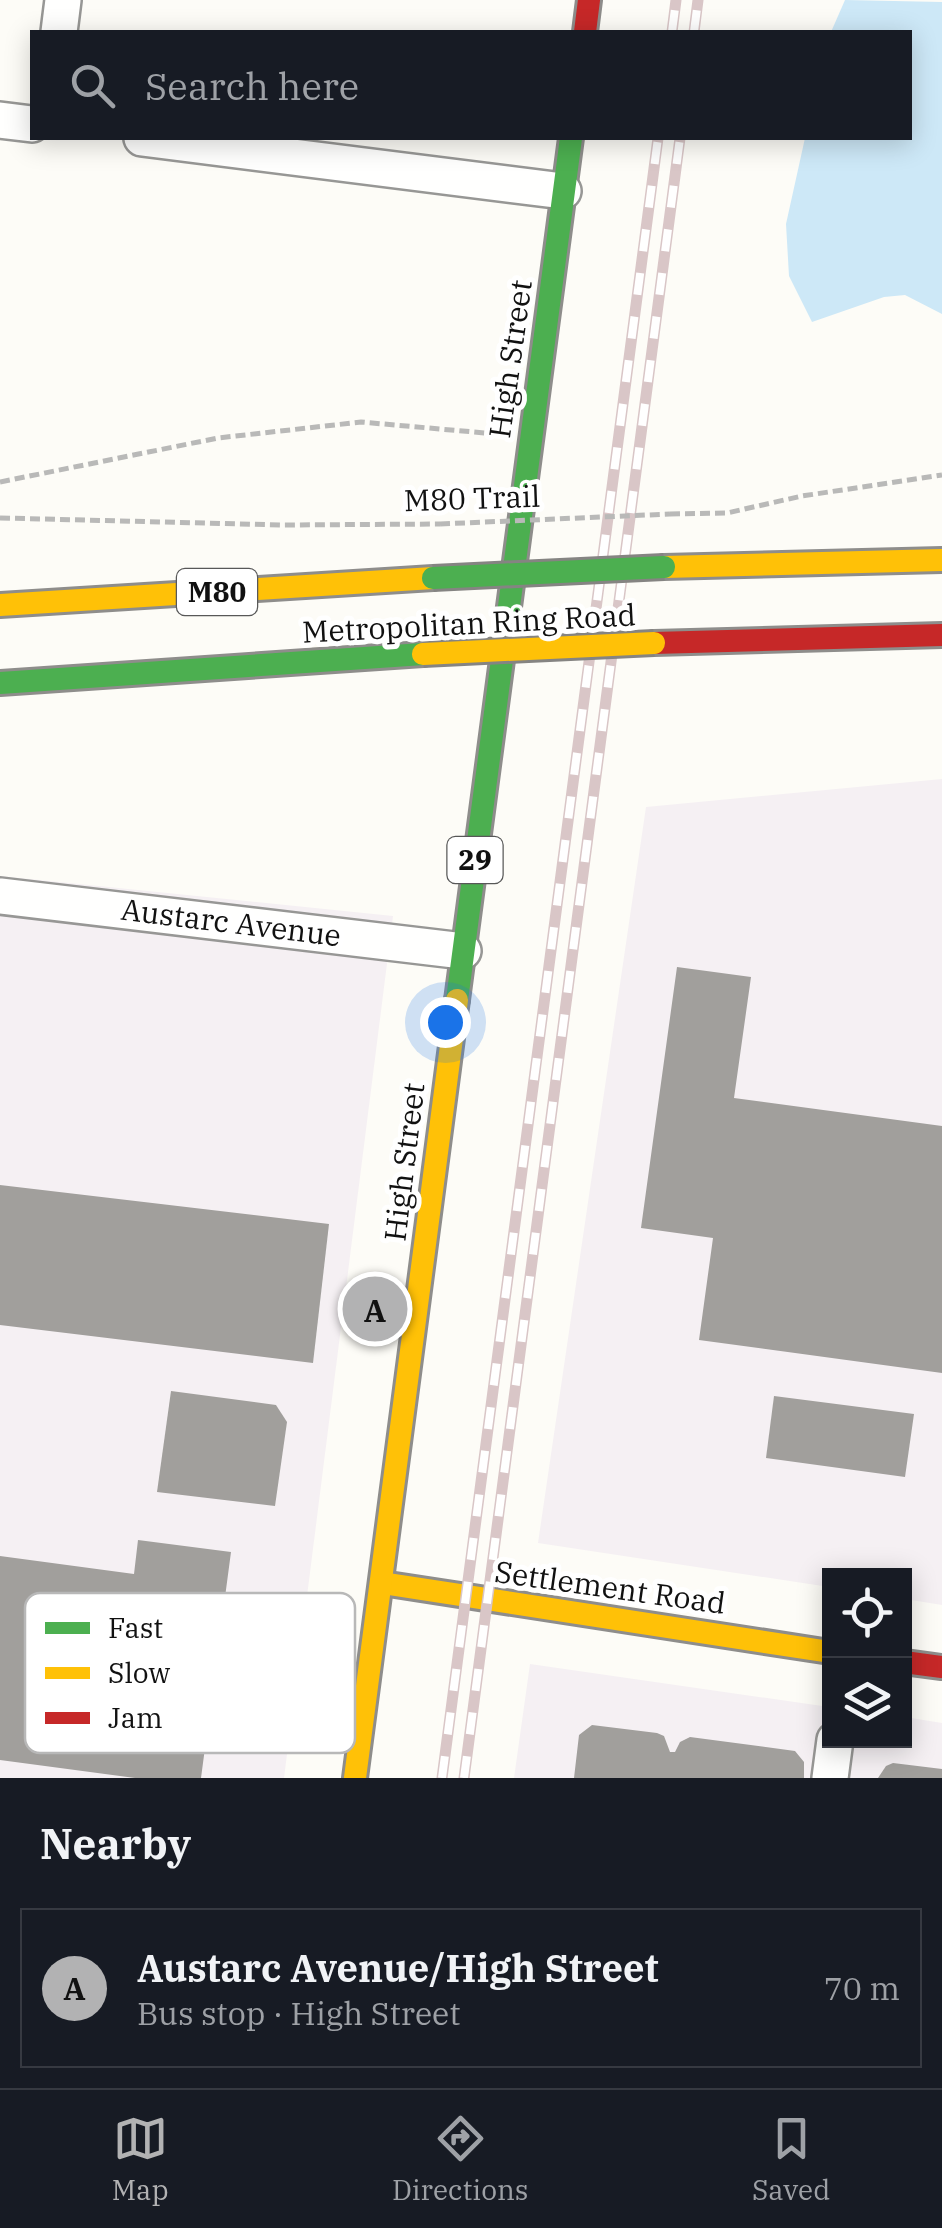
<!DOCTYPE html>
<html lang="en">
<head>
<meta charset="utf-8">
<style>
  body { margin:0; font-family:"IBM Plex Serif",serif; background:#242831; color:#f1f3f6 }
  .controls { position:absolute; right:30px; bottom:30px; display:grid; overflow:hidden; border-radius:0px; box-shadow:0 5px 25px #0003 }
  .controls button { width:90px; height:90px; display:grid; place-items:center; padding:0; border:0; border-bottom:2px solid #363941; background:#171b24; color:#f1f3f6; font:50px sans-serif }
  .you { position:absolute; left:445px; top:1022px; width:35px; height:35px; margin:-25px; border:8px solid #fff; border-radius:50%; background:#1a73e8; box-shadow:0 0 0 15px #1a73e833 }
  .badge { display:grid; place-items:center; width:65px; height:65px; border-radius:50%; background:#b2b2b3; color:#111; font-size:32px; font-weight:700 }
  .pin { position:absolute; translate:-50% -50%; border:5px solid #fff; box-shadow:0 2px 10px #0006 }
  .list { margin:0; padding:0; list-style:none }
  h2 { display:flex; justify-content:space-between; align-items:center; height:130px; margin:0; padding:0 40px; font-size:42px }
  h2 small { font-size:32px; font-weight:400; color:#9ea1a6 }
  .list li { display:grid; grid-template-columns:65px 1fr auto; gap:30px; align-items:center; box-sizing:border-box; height:160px; margin:0 20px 20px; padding:0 20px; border:2px solid #363941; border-radius:0px }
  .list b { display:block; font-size:38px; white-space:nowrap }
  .list p { margin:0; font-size:32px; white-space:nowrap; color:#9ea1a6 }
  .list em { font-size:32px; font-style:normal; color:#9ea1a6 }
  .icon { flex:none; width:55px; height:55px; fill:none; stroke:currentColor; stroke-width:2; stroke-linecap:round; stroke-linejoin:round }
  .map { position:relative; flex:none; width:942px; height:1778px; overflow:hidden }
  .search { position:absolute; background:#171b24; box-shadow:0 5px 25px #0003; left:30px; right:30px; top:30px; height:110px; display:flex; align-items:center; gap:25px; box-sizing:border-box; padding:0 35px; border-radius:0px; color:#9ea1a6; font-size:38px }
  .sheet { height:310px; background:#171b24 }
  nav { display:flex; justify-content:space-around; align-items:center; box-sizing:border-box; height:140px; border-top:2px solid #363941; background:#171b24; font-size:28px; color:#9ea1a6 }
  nav a { display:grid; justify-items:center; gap:5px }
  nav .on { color:#b2b2b3 }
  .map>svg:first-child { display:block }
  .industrial { fill:#f5f0f3 }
  .water { fill:#cde8f7 }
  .building { fill:#a19f9c }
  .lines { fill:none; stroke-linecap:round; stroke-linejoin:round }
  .street-casing { stroke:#979795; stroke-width:40 }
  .fast-casing { stroke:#8e8d8b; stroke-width:28 }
  .slow-casing { stroke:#8e8d8b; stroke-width:28 }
  .jam-casing { stroke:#8e8d8b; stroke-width:28 }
  .path { stroke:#b9b9b8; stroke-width:5; stroke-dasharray:10 5; stroke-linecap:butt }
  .street { stroke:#fffffe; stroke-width:35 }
  .fast { stroke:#4caf50; stroke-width:22 }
  .slow { stroke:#ffc107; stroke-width:22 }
  .jam { stroke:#c62828; stroke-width:22 }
  .rail-casing { stroke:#d9c6c7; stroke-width:11 }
  .rail { stroke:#fff; stroke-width:8; stroke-dasharray:22; stroke-linecap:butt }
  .fast-bridge-casing { stroke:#858482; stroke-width:28; stroke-linecap:butt }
  .slow-bridge-casing { stroke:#858482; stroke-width:28; stroke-linecap:butt }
  .path-bridge { stroke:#b9b9b8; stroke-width:5; stroke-dasharray:10 5; stroke-linecap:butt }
  .fast-bridge { stroke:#4caf50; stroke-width:22 }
  .slow-bridge { stroke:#ffc107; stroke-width:22 }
  .labels { text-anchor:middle; stroke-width:10; stroke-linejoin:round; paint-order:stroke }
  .shield { fill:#fff; stroke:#585858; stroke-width:2.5 }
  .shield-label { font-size:28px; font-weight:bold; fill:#111 }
  .street-label { font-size:30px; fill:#111; stroke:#fff }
  .key { fill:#fff; stroke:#b8b8b8; stroke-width:2.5 }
  .key-label { font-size:28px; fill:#111 }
</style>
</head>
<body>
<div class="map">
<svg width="942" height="1778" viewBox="0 0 942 1778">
  <rect width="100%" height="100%" fill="#fdfcf7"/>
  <g class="industrial">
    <polygon points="942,779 942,1605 905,1599 904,1576 830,1576 829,1587 538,1543 646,807"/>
    <polygon points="0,876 393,916 284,1778 0,1778"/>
    <polygon points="530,1664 829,1707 830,1740 904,1740 905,1717 942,1723 942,1778 514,1778"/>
  </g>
  <polygon class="water" points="845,0 942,2 942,314 905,295 884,297 812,322 789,276 786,224 805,138 910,138 910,32 831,32"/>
  <g class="building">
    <polygon points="677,967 751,977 734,1098 942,1126 942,1373 699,1340 713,1238 641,1228"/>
    <polygon points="0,1185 329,1224 313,1363 0,1325"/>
    <polygon points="171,1391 276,1405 287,1422 275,1506 157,1492"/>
    <polygon points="774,1396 914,1414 905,1477 766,1458"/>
    <polygon points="138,1540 231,1552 201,1778 135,1778 0,1760 0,1556 134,1574"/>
    <polygon points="592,1725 657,1733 664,1736 670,1752 675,1752 680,1742 690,1737 795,1751 804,1762 804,1778 574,1778 579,1735"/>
    <polygon points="893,1763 942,1769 942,1778 878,1778 886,1766"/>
  </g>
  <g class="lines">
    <g class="street-casing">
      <g id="street">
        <polyline points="59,32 63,0"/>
        <polyline points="0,120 32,124"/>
        <polyline points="142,138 563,191"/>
        <polyline points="0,896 463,951"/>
        <polyline points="830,1778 835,1740"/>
      </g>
    </g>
    <g class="fast-casing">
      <g id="fast">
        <polyline points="0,683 423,654"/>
        <polyline points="457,1000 571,138"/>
      </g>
    </g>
    <g class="slow-casing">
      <g id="slow">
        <polyline points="664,567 942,560"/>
        <polyline points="0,605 433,578"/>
        <polyline points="382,1583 830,1652"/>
        <polyline points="355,1778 457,1000"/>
      </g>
    </g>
    <g class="jam-casing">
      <g id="jam">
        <polyline points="585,32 589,0"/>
        <polyline points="654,643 942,635"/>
        <polyline points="904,1662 942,1667"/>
      </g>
    </g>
    <g class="path">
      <polyline points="0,482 218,438 361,422 485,433"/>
      <polyline points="670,514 727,513 802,496 942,475"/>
      <polyline points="0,518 282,525 440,524"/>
    </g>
    <use href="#street" class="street"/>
    <use href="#fast" class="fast"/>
    <use href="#slow" class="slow"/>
    <use href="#jam" class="jam"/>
    <g class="rail-casing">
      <g id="rail">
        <polyline points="672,32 676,0"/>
        <polyline points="694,32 698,0"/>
        <polyline points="442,1778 658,138"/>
        <polyline points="464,1778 680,138"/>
      </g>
    </g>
    <use href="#rail" class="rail"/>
    <g class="fast-bridge-casing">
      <polyline id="fast-bridge" points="433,578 664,567"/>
    </g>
    <g class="slow-bridge-casing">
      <polyline id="slow-bridge" points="423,654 654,643"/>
    </g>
    <polyline class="path-bridge" points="440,524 670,514"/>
    <use href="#fast-bridge" class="fast-bridge"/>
    <use href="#slow-bridge" class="slow-bridge"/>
  </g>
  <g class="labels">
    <g class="shield">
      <rect x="177" y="569" width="80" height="46" rx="8"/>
      <rect x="447.5" y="837" width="55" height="46" rx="8"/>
    </g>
    <g class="shield-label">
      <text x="217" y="602">M80</text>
      <text x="475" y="870">29</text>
    </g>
    <g class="street-label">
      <text transform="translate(511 359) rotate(-82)" y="10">High Street</text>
      <text transform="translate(472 499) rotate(-2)" y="10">M80 Trail</text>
      <text transform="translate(469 624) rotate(-3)" y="10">Metropolitan Ring Road</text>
      <text transform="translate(231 923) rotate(7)" y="10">Austarc Avenue</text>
      <text transform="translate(405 1162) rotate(-83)" y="10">High Street</text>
      <text transform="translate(610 1588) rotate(8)" y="10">Settlement Road</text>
    </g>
  </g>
  <rect x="25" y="1593" width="330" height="160" rx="15" class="key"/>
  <rect x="45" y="1622" width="45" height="12" fill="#4caf50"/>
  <rect x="45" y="1667" width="45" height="12" fill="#ffc107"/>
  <rect x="45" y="1712" width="45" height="12" fill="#c62828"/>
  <g class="key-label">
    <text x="108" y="1638">Fast</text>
    <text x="108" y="1683">Slow</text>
    <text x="108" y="1728">Jam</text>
  </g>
</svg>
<div class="controls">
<button><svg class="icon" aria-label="locate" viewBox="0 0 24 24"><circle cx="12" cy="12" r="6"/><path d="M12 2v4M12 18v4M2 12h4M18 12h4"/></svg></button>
<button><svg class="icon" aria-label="layers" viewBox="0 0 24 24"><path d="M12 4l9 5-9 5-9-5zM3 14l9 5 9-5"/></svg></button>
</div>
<div class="you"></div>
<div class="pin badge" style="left:375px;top:1309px">A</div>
<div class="search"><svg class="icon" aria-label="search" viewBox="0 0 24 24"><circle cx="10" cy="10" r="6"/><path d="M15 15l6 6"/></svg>Search here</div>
</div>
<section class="sheet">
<h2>Nearby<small></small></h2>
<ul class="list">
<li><span class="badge">A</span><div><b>Austarc Avenue/High Street</b><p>Bus stop · High Street</p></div><em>70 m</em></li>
</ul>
</section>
<nav>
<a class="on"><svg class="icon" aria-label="map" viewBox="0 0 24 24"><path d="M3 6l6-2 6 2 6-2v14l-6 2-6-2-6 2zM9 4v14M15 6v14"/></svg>Map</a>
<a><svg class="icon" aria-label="directions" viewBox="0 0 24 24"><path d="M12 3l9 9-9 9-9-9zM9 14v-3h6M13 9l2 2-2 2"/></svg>Directions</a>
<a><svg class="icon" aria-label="saved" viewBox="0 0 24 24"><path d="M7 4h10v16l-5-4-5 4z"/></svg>Saved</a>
</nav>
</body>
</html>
